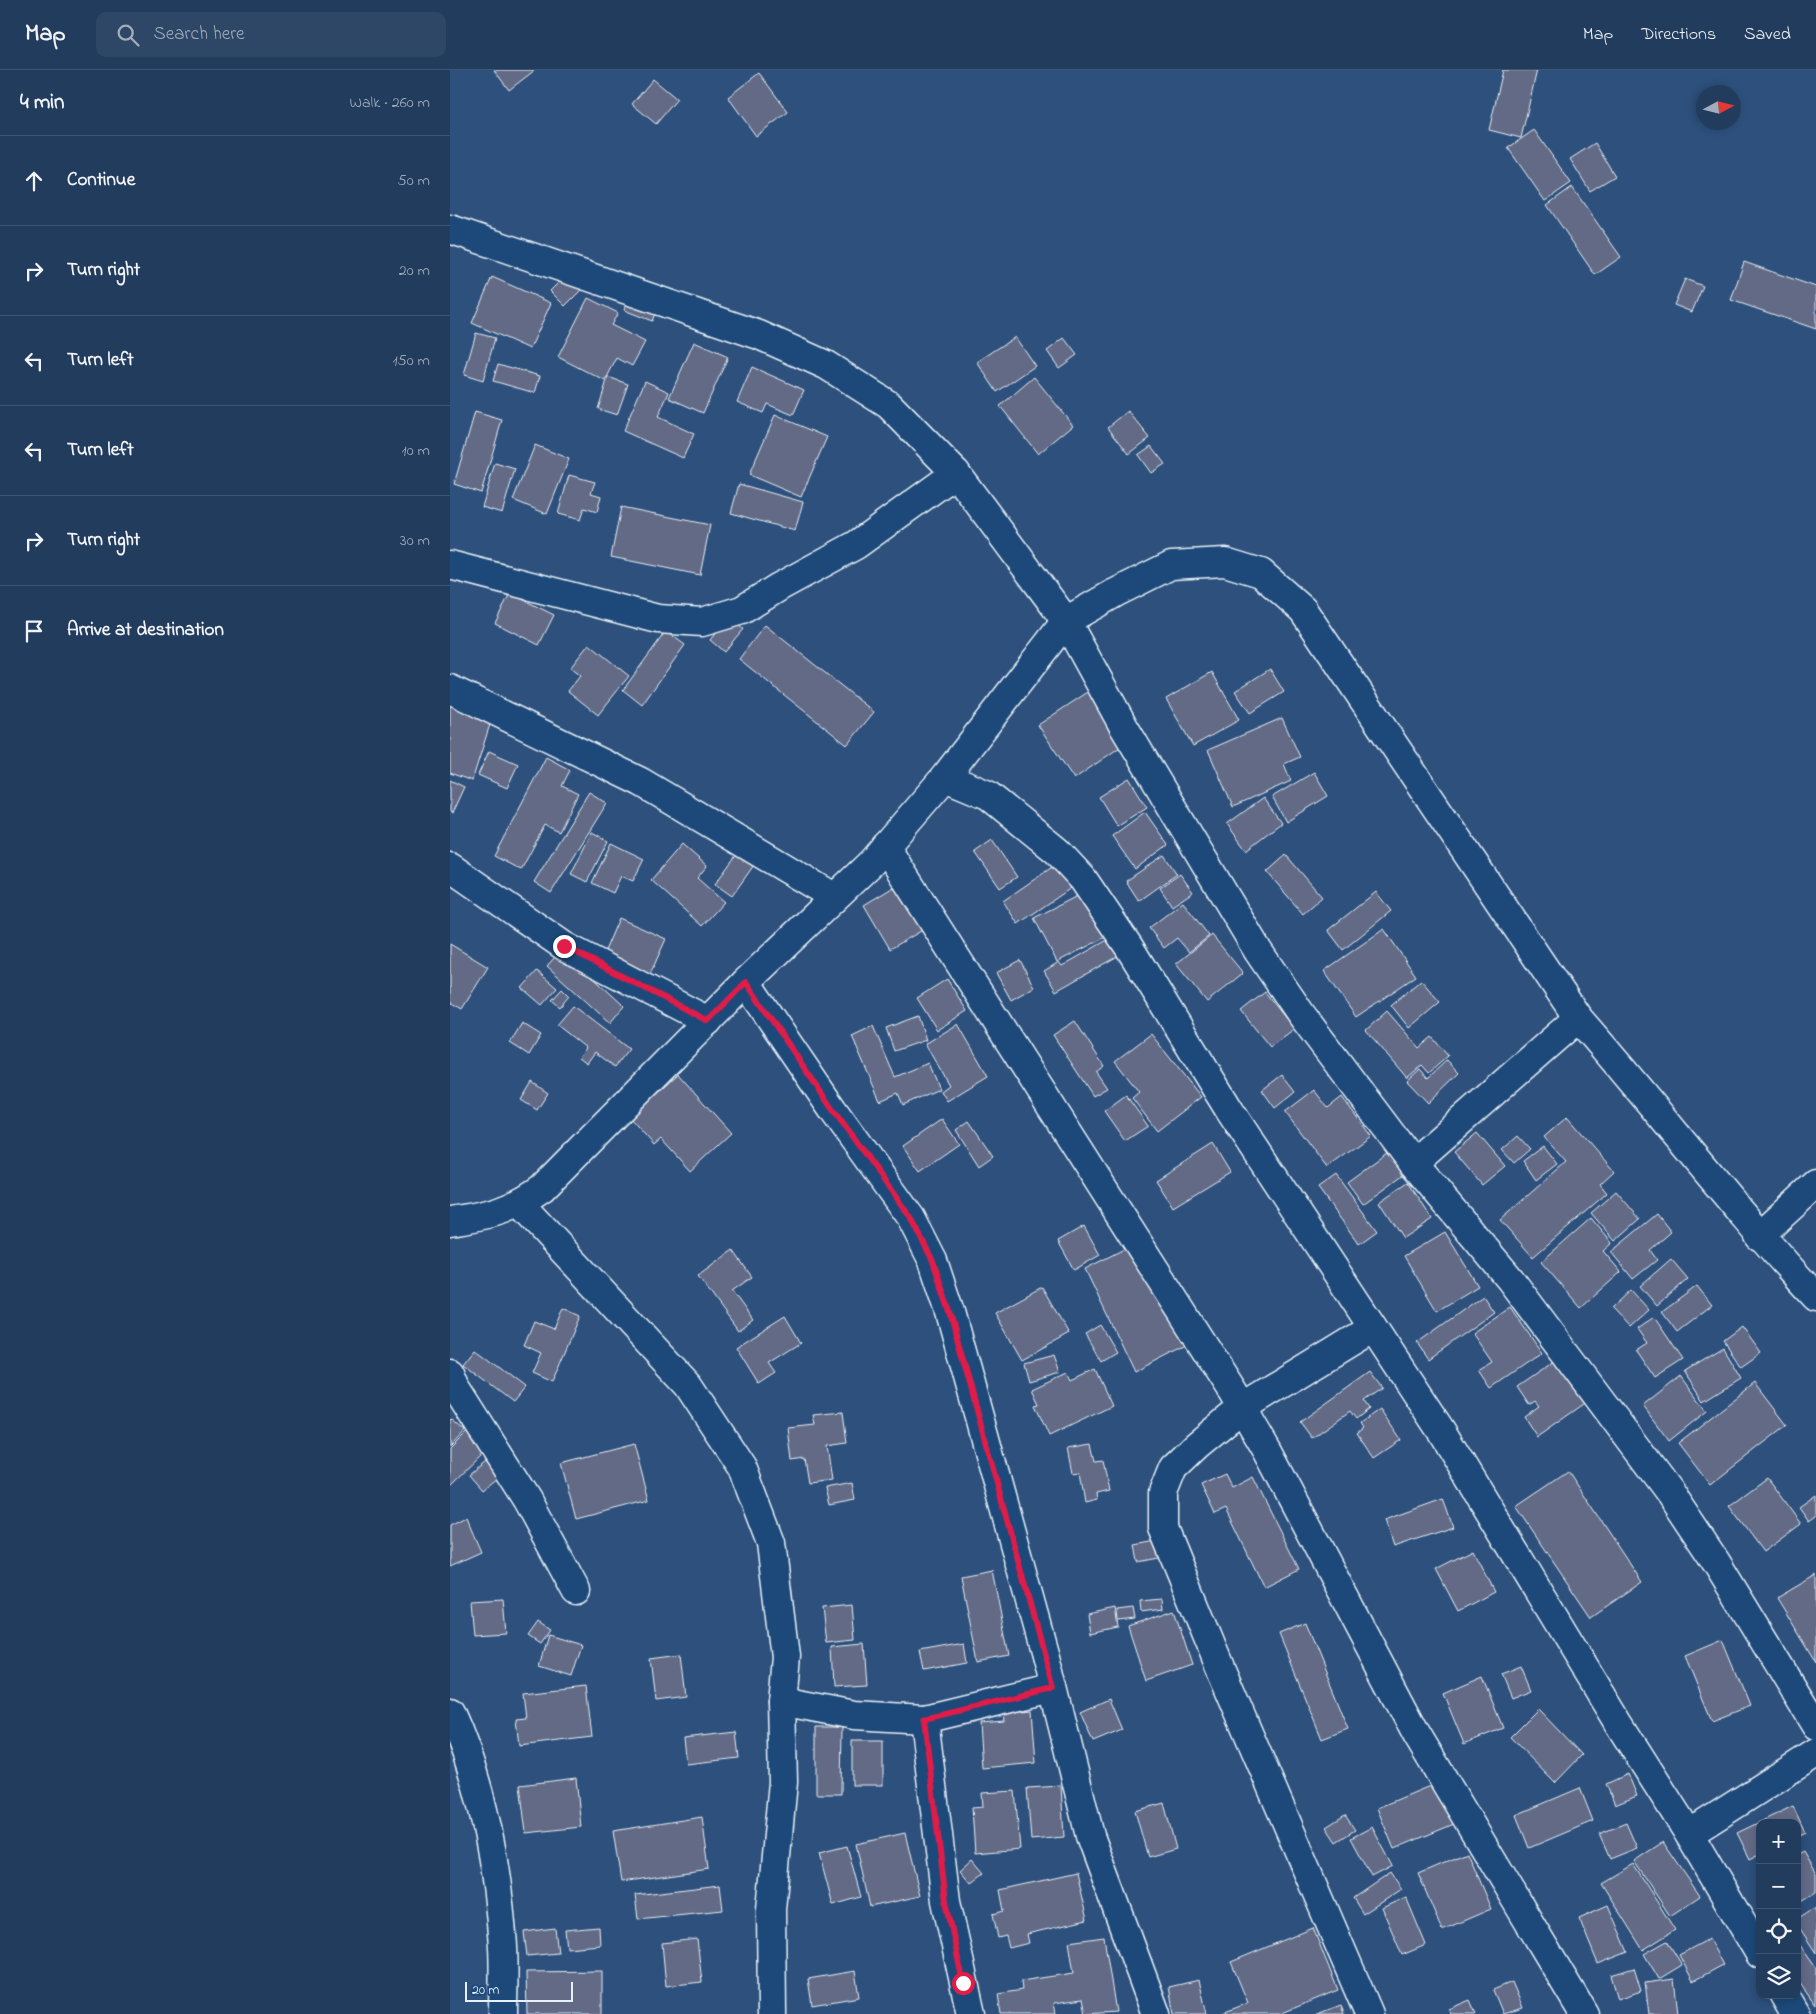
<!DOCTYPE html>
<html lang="en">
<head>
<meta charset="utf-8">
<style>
  body { margin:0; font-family:"Indie Flower",sans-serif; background:#2e4766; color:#f1f3f6 }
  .controls { position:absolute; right:15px; bottom:15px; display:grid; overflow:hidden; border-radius:10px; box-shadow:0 2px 8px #0003 }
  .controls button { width:45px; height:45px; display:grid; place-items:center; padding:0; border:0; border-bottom:1px solid #3f5672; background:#223c5d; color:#f1f3f6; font:25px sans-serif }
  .compass { position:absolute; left:1246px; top:15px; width:45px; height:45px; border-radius:50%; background:#223c5d; box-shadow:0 2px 8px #0003; rotate:83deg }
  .scale { position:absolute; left:15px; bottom:12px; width:108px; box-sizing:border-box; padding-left:5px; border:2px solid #e8f1f8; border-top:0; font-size:14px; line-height:18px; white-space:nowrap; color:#e8f1f8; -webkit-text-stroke:4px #1f4a7a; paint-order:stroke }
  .stop { position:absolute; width:15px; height:15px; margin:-11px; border:4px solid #e11d48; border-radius:50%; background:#fff }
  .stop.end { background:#e11d48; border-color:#fff; box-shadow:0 1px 5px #0008 }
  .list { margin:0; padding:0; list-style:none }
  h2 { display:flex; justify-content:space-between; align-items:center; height:65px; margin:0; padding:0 20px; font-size:21px }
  h2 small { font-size:16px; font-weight:400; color:#a2adbc }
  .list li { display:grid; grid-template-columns:32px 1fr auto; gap:15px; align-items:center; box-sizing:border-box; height:90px; padding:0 20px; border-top:1px solid #3f5672 }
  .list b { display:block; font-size:19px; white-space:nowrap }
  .list em { font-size:16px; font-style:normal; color:#a2adbc }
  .icon { flex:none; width:28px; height:28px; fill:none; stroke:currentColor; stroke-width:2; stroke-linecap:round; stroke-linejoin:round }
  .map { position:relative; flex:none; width:1366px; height:1944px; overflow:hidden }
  header { display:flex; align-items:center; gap:30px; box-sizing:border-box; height:70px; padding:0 25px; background:#223c5d; border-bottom:1px solid #3f5672 }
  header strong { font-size:24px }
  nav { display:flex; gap:28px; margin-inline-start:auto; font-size:18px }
  .search { width:350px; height:45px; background:#2e4766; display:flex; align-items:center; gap:12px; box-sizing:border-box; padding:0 18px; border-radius:10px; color:#a2adbc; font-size:19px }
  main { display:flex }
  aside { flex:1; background:#223c5d }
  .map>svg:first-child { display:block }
  .building { fill:#636a86; stroke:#e8f1f8 }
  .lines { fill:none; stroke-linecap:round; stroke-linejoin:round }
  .minor-casing { stroke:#e8f1f8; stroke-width:31 }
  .minor { stroke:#1f4a7a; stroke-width:28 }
  .route { stroke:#e11d48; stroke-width:6 }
</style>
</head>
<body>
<header>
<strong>Map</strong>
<div class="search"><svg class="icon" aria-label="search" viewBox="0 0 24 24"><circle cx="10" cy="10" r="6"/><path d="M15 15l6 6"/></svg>Search here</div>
<nav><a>Map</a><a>Directions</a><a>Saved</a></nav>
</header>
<main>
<aside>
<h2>4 min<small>Walk · 260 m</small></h2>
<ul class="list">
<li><svg class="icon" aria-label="ahead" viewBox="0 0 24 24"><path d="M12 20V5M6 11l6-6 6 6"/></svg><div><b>Continue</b></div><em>50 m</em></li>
<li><svg class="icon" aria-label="right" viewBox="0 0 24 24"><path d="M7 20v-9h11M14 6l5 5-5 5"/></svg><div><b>Turn right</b></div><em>20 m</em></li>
<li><svg class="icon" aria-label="left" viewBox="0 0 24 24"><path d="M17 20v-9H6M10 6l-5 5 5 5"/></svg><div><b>Turn left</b></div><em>150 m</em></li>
<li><svg class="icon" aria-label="left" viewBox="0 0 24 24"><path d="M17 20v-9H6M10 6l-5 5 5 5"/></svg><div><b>Turn left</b></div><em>10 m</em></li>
<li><svg class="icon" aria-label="right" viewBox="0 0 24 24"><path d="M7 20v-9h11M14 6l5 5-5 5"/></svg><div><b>Turn right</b></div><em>30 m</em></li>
<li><svg class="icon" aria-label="arrive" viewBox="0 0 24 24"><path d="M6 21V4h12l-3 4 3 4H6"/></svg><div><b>Arrive at destination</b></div></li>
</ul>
</aside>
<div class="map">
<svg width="1366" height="1944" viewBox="0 0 1366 1944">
  <rect width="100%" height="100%" fill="#2d507c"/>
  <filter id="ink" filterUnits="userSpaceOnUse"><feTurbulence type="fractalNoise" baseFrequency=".02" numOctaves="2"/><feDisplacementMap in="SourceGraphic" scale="10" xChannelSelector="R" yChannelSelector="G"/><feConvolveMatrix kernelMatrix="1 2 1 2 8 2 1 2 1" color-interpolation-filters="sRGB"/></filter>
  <g filter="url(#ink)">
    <g class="building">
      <polygon points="44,0 85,0 59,20"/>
      <polygon points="1053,0 1087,0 1071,68 1039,60"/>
      <polygon points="309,3 338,42 306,66 278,27"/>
      <polygon points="203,9 227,29 206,54 182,34"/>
      <polygon points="1084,60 1121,113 1095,131 1058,78"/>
      <polygon points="1145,73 1165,106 1140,121 1120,89"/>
      <polygon points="1122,117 1171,187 1145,205 1097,135"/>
      <polygon points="1294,192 1366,217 1366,259 1281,230"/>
      <polygon points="117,204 132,219 115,236 100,221"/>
      <polygon points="42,207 101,233 80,279 22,253"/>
      <polygon points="1235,209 1253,216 1242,242 1224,235"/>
      <polygon points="180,225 208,236 202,251 174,240"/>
      <polygon points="138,228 168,243 161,255 195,272 182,296 167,288 155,311 108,287"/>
      <polygon points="26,263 45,268 33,311 14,305"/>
      <polygon points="565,267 585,296 547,322 527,292"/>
      <polygon points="614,268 627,285 609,298 597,281"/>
      <polygon points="244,272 278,287 253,343 219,328"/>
      <polygon points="48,294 90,306 85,323 43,311"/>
      <polygon points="302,297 354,320 343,345 317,334 313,343 287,332"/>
      <polygon points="158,307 178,314 167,345 148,339"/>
      <polygon points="584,307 623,355 588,384 550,336"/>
      <polygon points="195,311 219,322 208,347 244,364 233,388 173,361"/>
      <polygon points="678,341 700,368 679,384 658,357"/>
      <polygon points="25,342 52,350 31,423 4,414"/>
      <polygon points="325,345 377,367 351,427 299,405"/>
      <polygon points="85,375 119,389 97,444 63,430"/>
      <polygon points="701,376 715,394 701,403 688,385"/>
      <polygon points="45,393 65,399 52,443 32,437"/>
      <polygon points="119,405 145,412 141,423 151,426 147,442 134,438 130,450 108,444"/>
      <polygon points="289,414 353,432 345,461 281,443"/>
      <polygon points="171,437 260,455 250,505 161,487"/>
      <polygon points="60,523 104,545 89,575 45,553"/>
      <polygon points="278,547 293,559 274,582 260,570"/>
      <polygon points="315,555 424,642 397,675 289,589"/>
      <polygon points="216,561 235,575 192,635 173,620"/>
      <polygon points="139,574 179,606 148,645 118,621 130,606 120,598"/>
      <polygon points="820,599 834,622 800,643 785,621"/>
      <polygon points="762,602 789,650 743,676 716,629"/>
      <polygon points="641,620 676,673 624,709 588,655"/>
      <polygon points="0,634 42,648 22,711 0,703"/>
      <polygon points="832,648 850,687 834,694 841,711 783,737 758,680"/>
      <polygon points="39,681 68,694 57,718 28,705"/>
      <polygon points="96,687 120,700 112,716 128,724 109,762 95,755 71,800 44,786"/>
      <polygon points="864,702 878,726 836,752 822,727"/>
      <polygon points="679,708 697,737 667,756 649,727"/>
      <polygon points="0,710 14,717 2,743 0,742"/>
      <polygon points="139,722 157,733 101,823 84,812"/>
      <polygon points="813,728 831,753 796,780 777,754"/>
      <polygon points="695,742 718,775 685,799 662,766"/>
      <polygon points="142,762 158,771 137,812 121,804"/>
      <polygon points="542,770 567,807 550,818 525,782"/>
      <polygon points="161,773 194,789 183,811 171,806 163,823 142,813"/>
      <polygon points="232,774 257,796 247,808 274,832 252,856 201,810"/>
      <polygon points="293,776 309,788 282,826 265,814"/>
      <polygon points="714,785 727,804 689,831 676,811"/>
      <polygon points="836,785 872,827 853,844 817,802"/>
      <polygon points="608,793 624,816 568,854 553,831"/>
      <polygon points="730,804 743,822 722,836 710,818"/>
      <polygon points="452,812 478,857 440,879 414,835"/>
      <polygon points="926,822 941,841 893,880 878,860"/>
      <polygon points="633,823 656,867 607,892 584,848"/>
      <polygon points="733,832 759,866 739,882 727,868 714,878 699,858"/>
      <polygon points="169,848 216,869 197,911 151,890"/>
      <polygon points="934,859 966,906 906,947 874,901"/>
      <polygon points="666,865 675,882 606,921 594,901 609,892 612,896"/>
      <polygon points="762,865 793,903 757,932 726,894"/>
      <polygon points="0,874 38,897 12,939 0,932"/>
      <polygon points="112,879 174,936 160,953 97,896"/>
      <polygon points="570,890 584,917 561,930 546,903"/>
      <polygon points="87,901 107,918 92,935 72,918"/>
      <polygon points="497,909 517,941 487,960 467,928"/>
      <polygon points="971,910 990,932 959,958 941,935"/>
      <polygon points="112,919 119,926 110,937 102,930"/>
      <polygon points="815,922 844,959 820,977 791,941"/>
      <polygon points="123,936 179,979 165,997 145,982 137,993 129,987 136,978 107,955"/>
      <polygon points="937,941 969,978 982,967 998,986 979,1003 972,995 957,1008 916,960"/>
      <polygon points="468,946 476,970 444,981 436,958"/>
      <polygon points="625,951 654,996 646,1002 657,1018 643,1026 603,965"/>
      <polygon points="72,953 91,965 79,985 60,973"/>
      <polygon points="508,954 538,1006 497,1031 491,1021 499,1015 475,974"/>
      <polygon points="423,956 445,1007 478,993 489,1019 453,1035 448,1023 430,1031 402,966"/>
      <polygon points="701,964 751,1027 707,1061 682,1028 689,1022 665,991"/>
      <polygon points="997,990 1009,1003 978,1033 957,1011 970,999 978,1008"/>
      <polygon points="228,1004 281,1063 240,1101 211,1069 204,1075 180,1048"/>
      <polygon points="832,1005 845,1022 825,1038 812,1020"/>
      <polygon points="82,1012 98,1023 87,1040 71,1030"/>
      <polygon points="864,1020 878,1038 892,1027 921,1066 877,1098 835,1042"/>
      <polygon points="676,1025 698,1056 675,1071 654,1041"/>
      <polygon points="1117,1047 1164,1101 1150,1114 1157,1123 1083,1187 1050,1150 1116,1092 1094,1067"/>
      <polygon points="492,1049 509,1074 470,1101 453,1076"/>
      <polygon points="519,1051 543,1086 529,1096 506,1060"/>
      <polygon points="1027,1063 1055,1096 1032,1115 1004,1082"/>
      <polygon points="1068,1066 1080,1079 1064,1093 1052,1080"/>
      <polygon points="763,1074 780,1102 723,1137 706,1110"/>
      <polygon points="1093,1076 1107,1094 1086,1110 1073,1091"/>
      <polygon points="945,1077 961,1099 913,1134 897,1112"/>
      <polygon points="886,1105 927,1161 909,1174 868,1118"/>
      <polygon points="958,1112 982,1149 953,1168 929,1132"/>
      <polygon points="1166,1121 1190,1149 1165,1171 1141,1143"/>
      <polygon points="1207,1144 1221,1162 1200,1180 1207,1190 1183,1209 1161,1182"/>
      <polygon points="1141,1148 1162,1173 1153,1181 1171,1202 1131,1238 1091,1192"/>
      <polygon points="634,1156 650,1185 624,1200 608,1171"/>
      <polygon points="995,1162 1028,1216 987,1241 954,1186"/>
      <polygon points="680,1176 737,1275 684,1302 635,1199"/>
      <polygon points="283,1180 302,1207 282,1221 303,1250 288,1261 248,1206"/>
      <polygon points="1221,1189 1238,1209 1207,1236 1190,1216"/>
      <polygon points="1247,1216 1262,1235 1227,1262 1212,1242"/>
      <polygon points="592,1217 619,1264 572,1290 545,1243"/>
      <polygon points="1181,1220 1199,1240 1179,1258 1161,1239"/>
      <polygon points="1033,1226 1044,1242 978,1289 967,1273"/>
      <polygon points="1060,1237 1092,1283 1041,1318 1029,1300 1042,1292 1022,1263"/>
      <polygon points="113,1238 130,1246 102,1312 82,1303 91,1283 74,1275 84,1251 104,1259"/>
      <polygon points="335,1246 351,1273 319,1293 326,1303 309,1314 286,1277"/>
      <polygon points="1204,1247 1233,1290 1205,1308 1186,1280 1197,1273 1187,1259"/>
      <polygon points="650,1255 666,1282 651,1291 635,1264"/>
      <polygon points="1292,1257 1311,1283 1291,1297 1273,1271"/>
      <polygon points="1273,1278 1291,1308 1254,1331 1235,1301"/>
      <polygon points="25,1279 75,1317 63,1332 13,1294"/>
      <polygon points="604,1285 610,1302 579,1311 574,1293"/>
      <polygon points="1112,1286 1141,1329 1087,1367 1074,1347 1089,1336 1085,1331 1079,1335 1067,1317"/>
      <polygon points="645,1299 662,1336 599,1366 585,1335 589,1334 582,1319 618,1302 622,1310"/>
      <polygon points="920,1302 932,1318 914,1331 919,1339 906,1349 900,1341 862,1368 850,1352"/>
      <polygon points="1231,1306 1257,1341 1219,1371 1193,1336"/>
      <polygon points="1305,1313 1337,1355 1260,1415 1228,1373"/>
      <polygon points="930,1339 951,1370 924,1388 907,1363 913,1358 910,1353"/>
      <polygon points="393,1342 397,1373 377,1376 382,1410 358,1413 354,1389 342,1391 338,1358 365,1355 363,1345"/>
      <polygon points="1,1349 15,1361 0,1377 0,1350"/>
      <polygon points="17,1362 35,1382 0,1416 0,1379"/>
      <polygon points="184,1374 199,1430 126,1449 111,1393"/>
      <polygon points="642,1374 646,1391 653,1390 659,1421 646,1424 647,1430 635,1433 630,1402 623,1403 618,1378"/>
      <polygon points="35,1392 47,1408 32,1420 19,1405"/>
      <polygon points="1118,1401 1192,1512 1141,1547 1066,1436"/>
      <polygon points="775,1404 782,1418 803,1407 849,1499 814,1517 776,1439 765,1444 751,1415"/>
      <polygon points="1317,1408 1351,1454 1313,1482 1279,1436"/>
      <polygon points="402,1413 405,1430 379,1435 375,1418"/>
      <polygon points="1366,1425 1366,1446 1359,1451 1349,1437"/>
      <polygon points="993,1429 1003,1457 943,1477 934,1450"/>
      <polygon points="16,1447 31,1482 0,1496 0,1455"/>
      <polygon points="706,1471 709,1488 688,1492 685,1475"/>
      <polygon points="1023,1480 1044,1522 1008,1541 986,1499"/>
      <polygon points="542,1500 559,1586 528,1592 511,1506"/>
      <polygon points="1366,1505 1366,1592 1327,1528"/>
      <polygon points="53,1529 56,1563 23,1565 20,1531"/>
      <polygon points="712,1529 713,1539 691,1542 690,1531"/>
      <polygon points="402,1535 405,1570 376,1573 372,1538"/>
      <polygon points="665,1538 668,1557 640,1563 637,1544"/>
      <polygon points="683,1538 685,1549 668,1551 667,1540"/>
      <polygon points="724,1540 742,1595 696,1611 678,1556"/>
      <polygon points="88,1552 100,1560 90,1574 78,1566"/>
      <polygon points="855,1553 898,1659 872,1669 829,1564"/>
      <polygon points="98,1565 131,1575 121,1606 89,1596"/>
      <polygon points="1273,1570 1300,1636 1262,1651 1235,1586"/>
      <polygon points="414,1574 417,1615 384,1617 382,1577"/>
      <polygon points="514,1574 517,1593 474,1601 470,1582"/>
      <polygon points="231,1584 236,1627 206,1631 201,1588"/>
      <polygon points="1071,1596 1081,1620 1061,1628 1051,1604"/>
      <polygon points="1032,1606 1053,1658 1014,1674 993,1623"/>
      <polygon points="136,1616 142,1667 69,1676 66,1649 76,1648 73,1623"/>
      <polygon points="659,1629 672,1660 643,1672 630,1642"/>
      <polygon points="1088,1639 1132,1685 1105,1713 1060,1667"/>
      <polygon points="582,1640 586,1693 532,1698 529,1653 554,1651 553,1643"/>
      <polygon points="366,1657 392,1657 391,1724 366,1724"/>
      <polygon points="286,1662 289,1688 236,1694 233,1668"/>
      <rect x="402" y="1671" width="31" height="44"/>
      <polygon points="1178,1704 1187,1726 1165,1735 1156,1714"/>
      <polygon points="126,1708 131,1757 76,1763 70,1715"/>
      <polygon points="987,1713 1004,1754 944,1779 927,1738"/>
      <polygon points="611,1716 614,1767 581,1770 577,1718"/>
      <polygon points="1130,1718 1143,1751 1079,1778 1066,1745"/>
      <polygon points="565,1721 570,1779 525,1783 522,1738 533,1737 532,1723"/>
      <polygon points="714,1733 726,1779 698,1787 685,1741"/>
      <polygon points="1343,1736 1355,1762 1347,1766 1347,1753 1310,1753 1310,1784 1300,1789 1287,1763"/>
      <polygon points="895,1745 905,1760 886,1772 876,1757"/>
      <polygon points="252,1747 259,1799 171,1812 163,1761"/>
      <polygon points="1176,1753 1187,1778 1160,1789 1149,1764"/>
      <polygon points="922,1757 943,1796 922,1807 901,1768"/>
      <polygon points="455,1763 470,1826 420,1837 406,1774"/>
      <polygon points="1213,1772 1250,1826 1220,1846 1184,1791"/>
      <polygon points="397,1776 411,1827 383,1835 369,1783"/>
      <polygon points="1017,1782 1041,1839 992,1860 968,1803"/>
      <polygon points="1353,1782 1366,1804 1366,1822 1350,1832 1347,1828 1347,1785"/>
      <polygon points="522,1789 534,1803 521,1813 510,1800"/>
      <polygon points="1183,1794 1225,1860 1193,1880 1151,1813"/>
      <polygon points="626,1803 637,1850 577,1864 579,1873 559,1878 556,1866 548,1868 543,1844 554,1841 550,1820"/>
      <polygon points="940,1803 951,1819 913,1844 903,1828"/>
      <polygon points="270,1815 273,1840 188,1849 185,1825"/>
      <polygon points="956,1827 976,1875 952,1885 932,1838"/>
      <polygon points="1158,1835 1178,1882 1148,1894 1129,1848"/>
      <polygon points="1364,1838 1366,1842 1366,1883 1347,1854 1347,1849"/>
      <polygon points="149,1857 150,1875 117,1878 115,1860"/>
      <polygon points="105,1858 108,1883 77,1886 74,1862"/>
      <polygon points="863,1858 888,1920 830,1944 770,1944 798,1933 781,1892"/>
      <polygon points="654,1867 666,1942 636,1944 633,1929 604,1933 606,1944 551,1944 548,1924 572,1920 571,1911 624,1903 619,1872"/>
      <polygon points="247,1869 252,1912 216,1916 212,1873"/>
      <polygon points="1259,1869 1273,1895 1243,1911 1229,1885"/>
      <polygon points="1217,1871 1232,1895 1209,1909 1194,1884"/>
      <polygon points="1347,1871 1366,1898 1365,1935 1347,1909"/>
      <polygon points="1184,1898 1191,1921 1168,1929 1161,1905"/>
      <polygon points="152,1901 152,1944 77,1944 76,1902"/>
      <polygon points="405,1901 409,1927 362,1935 358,1909"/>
      <polygon points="1224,1909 1228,1944 1199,1944 1195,1913"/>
      <polygon points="749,1910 757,1944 724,1944 719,1917"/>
      <polygon points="1062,1912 1073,1938 1053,1944 1043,1920"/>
      <polygon points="1020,1930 1026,1944 1001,1944 999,1939"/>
      <polygon points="891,1935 894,1944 867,1944"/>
    </g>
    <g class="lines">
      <g class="minor-casing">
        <g id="minor">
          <polyline points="0,159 309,265 376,295 439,335 506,403 616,551 674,657 808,881 851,944 963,1093 1060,1209 1220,1423 1266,1492 1366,1656"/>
          <polyline points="0,495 208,549 252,552 292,540 329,517 406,475 506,403"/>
          <polyline points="0,619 191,712 384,827"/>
          <polyline points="495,707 538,725 607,781 633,809 679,877 780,1041 992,1362 1169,1654 1239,1764 1310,1884"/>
          <polyline points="435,776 783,1322 818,1382 967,1665 1134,1944"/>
          <polyline points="0,797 114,876 258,951"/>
          <polyline points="296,912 383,1040 461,1148 483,1191 500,1242 596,1589 640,1766 706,1944"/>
          <polyline points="963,1093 1128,948"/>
          <polyline points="70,1134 238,1315 292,1397 321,1473 335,1587 331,1631 333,1712 321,1839 322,1944"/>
          <path d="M0,1151c39,-6 60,-10 92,-33l204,-206 125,-119 74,-86 121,-156 49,-28 56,-28 54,-3 36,11 42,37 275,408c81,92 155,190 238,279"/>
          <polyline points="1309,1166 1366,1114"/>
          <polyline points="0,1303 6,1318 77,1430 126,1521"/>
          <polyline points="331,1631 404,1645 474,1649 603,1618"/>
          <path d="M0,1642c31,68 46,147 52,222 3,26 1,53 1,80"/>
          <polyline points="474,1649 496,1831 521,1944"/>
          <polyline points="1239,1764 1366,1683"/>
          <polyline points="1334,1925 1345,1944"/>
          <polyline points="919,1944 772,1602 713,1458 713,1423 723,1398 747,1375 792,1338 923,1258"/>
        </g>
      </g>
      <use href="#minor" class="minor"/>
    </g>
  </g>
  <g class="lines" filter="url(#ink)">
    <polyline class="route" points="114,876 258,951 296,912 383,1040 461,1148 483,1191 500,1242 603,1618 474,1649 496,1831 513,1913"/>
  </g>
</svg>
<div class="controls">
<button>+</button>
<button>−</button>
<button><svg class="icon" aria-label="locate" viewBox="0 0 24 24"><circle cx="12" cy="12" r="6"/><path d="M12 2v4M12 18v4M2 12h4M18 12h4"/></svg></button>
<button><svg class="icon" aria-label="layers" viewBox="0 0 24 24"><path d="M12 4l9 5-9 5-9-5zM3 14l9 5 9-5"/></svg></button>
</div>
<svg class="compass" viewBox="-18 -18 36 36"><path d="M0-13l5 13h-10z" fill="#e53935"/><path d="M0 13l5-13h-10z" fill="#a2adbc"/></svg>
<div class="scale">20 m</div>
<div class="stop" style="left:513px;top:1913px"></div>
<div class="stop end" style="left:114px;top:876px"></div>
</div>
</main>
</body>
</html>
